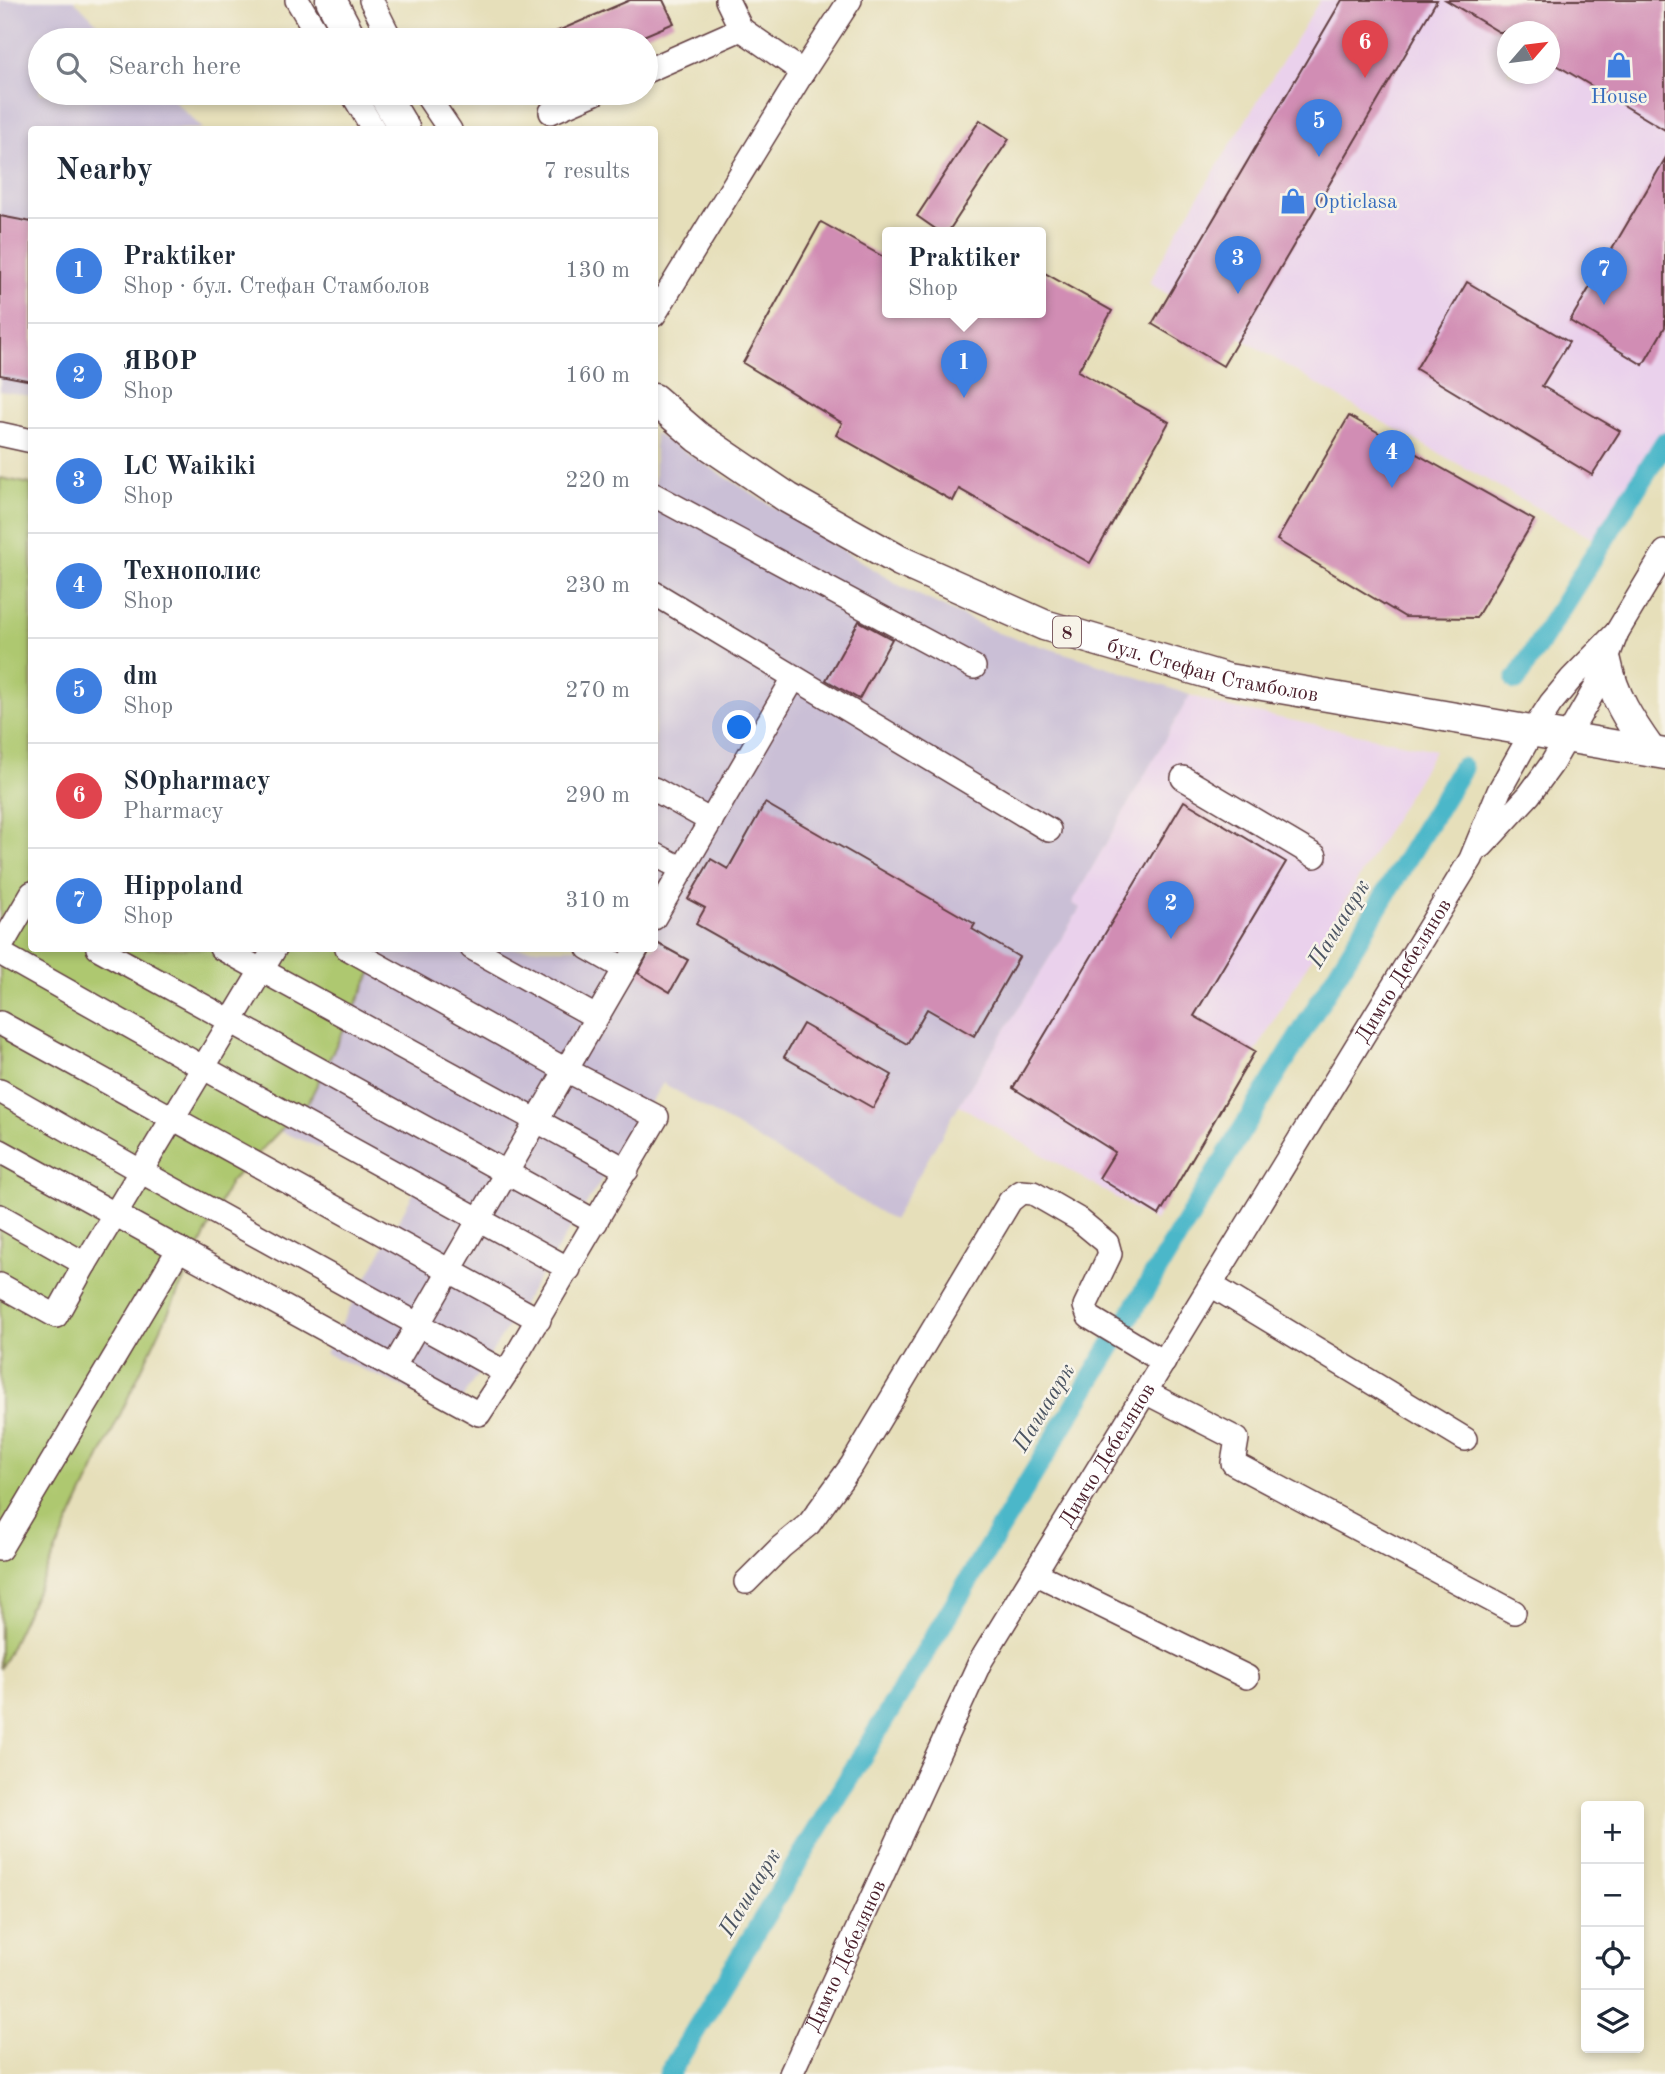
<!DOCTYPE html>
<html lang="en">
<head>
<meta charset="utf-8">
<style>
  body { margin:0; font-family:"Old Standard TT",serif; background:#f2f2f3; color:#1f2937 }
  .controls { position:absolute; right:21px; bottom:21px; display:grid; overflow:hidden; border-radius:7px; box-shadow:0 4px 10px #0003 }
  .controls button { width:63px; height:63px; display:grid; place-items:center; padding:0; border:0; border-bottom:2px solid #e0e1e3; background:#fff; color:#1f2937; font:35px sans-serif }
  .compass { position:absolute; left:1497px; top:21px; width:63px; height:63px; border-radius:50%; background:#fff; box-shadow:0 4px 10px #0003; rotate:62deg }
  .you { position:absolute; left:740px; top:728px; width:24px; height:24px; margin:-18px; border:5px solid #fff; border-radius:50%; background:#1a73e8; box-shadow:0 0 0 10px #1a73e833 }
  .badge { display:grid; place-items:center; width:46px; height:46px; border-radius:50%; background:#7c3aed; color:#fff; font-size:23px; font-weight:700 }
  .pin { position:absolute; translate:-50% -58px; filter:drop-shadow(0 2px 4px #0008) }
  .pin::after { content:''; position:absolute; top:37px; width:24px; height:21px; background:inherit; clip-path:polygon(0 0,100% 0,50% 100%) }
  .popup { position:absolute; left:882px; top:227px; width:164px; height:91px; box-sizing:border-box; display:grid; place-content:center; border-radius:7px; background:#fff; filter:drop-shadow(0 2px 5px #0005); font-size:23px; white-space:nowrap; color:#747a83 }
  .popup b { font-size:26px; color:#1f2937 }
  .popup::after { content:''; position:absolute; left:50%; top:100%; margin-left:-14px; border:14px solid transparent; border-top-color:#fff }
  .list { margin:0; padding:0; list-style:none }
  h2 { display:flex; justify-content:space-between; align-items:center; height:91px; margin:0; padding:0 28px; font-size:30px }
  h2 small { font-size:23px; font-weight:400; color:#747a83 }
  .list li { display:grid; grid-template-columns:46px 1fr auto; gap:21px; align-items:center; box-sizing:border-box; height:105px; padding:0 28px; border-top:2px solid #e0e1e3 }
  .list b { display:block; font-size:26px; white-space:nowrap }
  .list p { margin:0; font-size:23px; white-space:nowrap; color:#747a83 }
  .list em { font-size:23px; font-style:normal; color:#747a83 }
  .icon { flex:none; width:38px; height:38px; fill:none; stroke:currentColor; stroke-width:2; stroke-linecap:round; stroke-linejoin:round }
  .map { position:relative; flex:none; width:1665px; height:2074px; overflow:hidden }
  .search { position:absolute; background:#fff; box-shadow:0 4px 10px #0003; left:28px; top:28px; width:630px; height:77px; display:flex; align-items:center; gap:18px; box-sizing:border-box; padding:0 24px; border-radius:38px; color:#747a83; font-size:26px }
  .panel { position:absolute; background:#fff; box-shadow:0 4px 10px #0003; left:28px; top:126px; width:630px; height:826px; border-radius:7px }
  .map>svg:first-child { display:block }
  .built { fill:#ead1ec; fill-rule:evenodd }
  .industrial { fill:#cabfd6 }
  .green { fill:#aec86f; stroke:#7c744d; stroke-width:2 }
  .lines { fill:none; stroke-linecap:round; stroke-linejoin:round }
  .canal { stroke:#4cb7c9; stroke-width:21 }
  .building { fill:#d18db4 }
  .minor-casing { stroke:#613c40; stroke-width:26 }
  .major-casing { stroke:#613c40; stroke-width:33 }
  .minor { stroke:#fff; stroke-width:23 }
  .major { stroke:#fff; stroke-width:30 }
  .labels { text-anchor:middle; stroke-width:5; stroke-linejoin:round; paint-order:stroke }
  .shield { fill:#f7f3e8; stroke:#7e5f64; stroke-width:2 }
  .shield-label { font-size:19px; font-weight:bold; fill:#4a1f2b }
  .shop-label { font-size:21px; fill:#366cbe; stroke:#f7f3e8 }
  .street-label { font-size:21px; fill:#4a1f2b; stroke:#f7f3e8 }
  .water-label { font-size:23px; font-style:italic; fill:#4b5462; stroke:#f7f3e8 }
</style>
</head>
<body>
<div class="map">
<svg width="1665" height="2074" viewBox="0 0 1665 2074">
  <rect width="100%" height="100%" fill="#f7f3e8"/>
  <filter id="ink" filterUnits="userSpaceOnUse"><feTurbulence type="fractalNoise" baseFrequency=".0143" numOctaves="2"/><feDisplacementMap in="SourceGraphic" scale="14" xChannelSelector="R" yChannelSelector="G"/><feConvolveMatrix kernelMatrix="1 2 1 2 8 2 1 2 1" color-interpolation-filters="sRGB"/></filter>
  <filter id="wash" filterUnits="userSpaceOnUse"><feTurbulence type="fractalNoise" baseFrequency=".00686" numOctaves="4" result="noise"/><feDisplacementMap in="SourceGraphic" scale="28" xChannelSelector="R" yChannelSelector="G"/><feGaussianBlur stdDeviation="1.57" result="paint"/><feColorMatrix in="noise" values="0 0 0 0 0 0 0 0 0 0 0 0 0 0 0 0 0 1.4 0 .05"/><feComposite in="paint" operator="in"/></filter>
  <g filter="url(#wash)">
    <rect width="100%" height="100%" fill="#e6dfba"/>
    <g class="built">
      <path d="M1320,0h345v442l-63,102 -255,-142 -198,-119 27,-50zM1508,32h42v42h-42z"/>
      <polygon points="1190,695 1222,706 1435,750 1155,1221 959,1105 1080,908 1072,903"/>
    </g>
    <g class="industrial">
      <polygon points="0,0 74,0 114,40 40,40 40,93 166,93 203,129 32,130 31,396 0,391"/>
      <polygon points="655,433 902,587 998,633 1087,660 1190,695 1072,903 1080,908 959,1105 893,1220 663,1083 455,1410 325,1353 417,1187 250,1119 338,949 654,948"/>
    </g>
    <polygon class="green" points="0,478 31,484 32,948 383,949 309,1101 230,1182 0,1669"/>
    <g class="lines">
      <g class="canal">
        <polyline points="1516,680 1665,442"/>
        <polyline points="669,2074 1462,768"/>
      </g>
    </g>
    <g id="blocks">
      <g class="building">
        <polygon points="630,0 663,0 674,23 634,40 537,40"/>
        <polygon points="1342,0 1437,0 1223,366 1152,324"/>
        <polygon points="1446,0 1665,0 1665,130 1550,61 1550,32 1499,32"/>
        <polygon points="980,120 1009,139 948,232 940,232 917,216"/>
        <polygon points="1665,159 1665,327 1643,365 1570,321"/>
        <polygon points="0,216 32,222 32,381 0,375"/>
        <polygon points="821,222 887,259 887,312 1041,312 1041,271 1112,311 1078,371 1169,422 1090,563 959,489 953,501 836,435 842,423 743,363"/>
        <polygon points="1467,282 1569,342 1542,386 1620,431 1592,475 1416,369"/>
        <polygon points="1349,416 1534,520 1476,618 1405,617 1277,540"/>
        <polygon points="859,621 892,639 859,699 826,680"/>
        <polygon points="1184,801 1286,862 1194,1016 1255,1051 1159,1215 1099,1178 1115,1152 1013,1088"/>
        <polygon points="765,803 975,924 972,929 1019,957 974,1036 927,1009 907,1044 696,924 705,908 688,899 711,859 728,869"/>
        <polygon points="655,942 688,960 670,992 638,973 651,948 654,948"/>
        <polygon points="803,1024 892,1075 873,1108 784,1057"/>
      </g>
    </g>
  </g>
  <g filter="url(#ink)">
    <use href="#blocks" fill-opacity="0" stroke="#613c40" stroke-width="2"/>
    <g class="lines">
      <g class="minor-casing">
        <g id="minor">
          <polyline points="297,0 321,40"/>
          <polyline points="371,0 391,40"/>
          <polyline points="727,0 741,29"/>
          <polyline points="646,71 741,29 803,72"/>
          <polyline points="352,93 374,130"/>
          <polyline points="425,93 450,130"/>
          <polyline points="551,112 595,93"/>
          <polyline points="654,315 803,72 850,0"/>
          <polyline points="0,434 32,441"/>
          <polyline points="654,495 974,667"/>
          <polyline points="654,593 1049,830"/>
          <polyline points="1183,778 1315,856"/>
          <polyline points="654,789 711,821"/>
          <polyline points="1482,846 1529,795 1551,765 1596,687 1617,632 1665,552"/>
          <polyline points="654,854 683,869"/>
          <polyline points="654,918 794,678"/>
          <polyline points="0,948 32,893"/>
          <polyline points="98,948 596,1222"/>
          <polyline points="221,948 627,1170"/>
          <polyline points="347,948 566,1070 657,1117 506,1373"/>
          <polyline points="472,948 596,1017"/>
          <polyline points="588,948 625,969"/>
          <polyline points="0,953 204,1068 569,1269"/>
          <polyline points="0,1023 539,1320"/>
          <polyline points="0,1091 142,1172 506,1373 479,1414 0,1151"/>
          <polyline points="0,1216 85,1264"/>
          <polyline points="0,1285 56,1316 85,1264 275,948"/>
          <polyline points="1211,1285 1465,1439"/>
          <polyline points="394,1366 637,948"/>
          <polyline points="1145,1392 1237,1439 1233,1463 1514,1612"/>
          <polyline points="0,1549 179,1249"/>
          <polyline points="1035,1573 1247,1677"/>
          <polyline points="746,1582 781,1547 809,1524 852,1465 1010,1201 1021,1192 1033,1193 1078,1219 1107,1243 1110,1254 1085,1306 1089,1317 1164,1362"/>
          <path id="s1" d="M791,2074l189,-412 491,-803 28,-68 33,-59 19,-29 20,-24 46,-47"/>
        </g>
      </g>
      <g class="major-casing">
        <g id="major">
          <polyline points="331,0 352,40"/>
          <polyline points="383,93 405,130"/>
          <path id="s2" d="M654,399l44,38 90,61 112,63 144,64 184,54 437,75"/>
          <path d="M1606,661c7,35 24,61 44,89"/>
        </g>
      </g>
      <use href="#minor" class="minor"/>
      <use href="#major" class="major"/>
    </g>
  </g>
  <defs>
    <g id="shop-bare" transform="scale(2.1)"><path d="M-5-2.5h2.3a2.7 3.5 0 0 1 5.4 0H5L5.5 6h-11ZM-1.5-2.5h3a1.5 2.3 0 0 0-3 0Z" fill="#3f7fe0" stroke="#f7f3e8" stroke-width="2.5" paint-order="stroke"/></g>
  </defs>
  <g fill-rule="evenodd">
    <use href="#shop-bare" x="1619" y="65"/>
    <use href="#shop-bare" x="1293" y="201"/>
  </g>
  <g class="labels">
    <rect class="shield" x="1053" y="616.5" width="28" height="31" rx="5"/>
    <g class="shield-label">
      <text x="1067" y="639">8</text>
    </g>
    <g class="shop-label">
      <text x="1619" y="103">House</text>
      <text x="1314" y="208" text-anchor="start">Opticlasa</text>
    </g>
    <g class="street-label">
      <text dy="7" stroke="none"><textPath href="#s2" startOffset="628">бул. Стефан Стамболов</textPath></text>
      <text dy="7" stroke="none"><textPath href="#s1" startOffset="1264">Димчо Дебелянов</textPath></text>
      <text dy="7" stroke="none"><textPath href="#s1" startOffset="696">Димчо Дебелянов</textPath></text>
      <text dy="7" stroke="none"><textPath href="#s1" startOffset="130">Димчо Дебелянов</textPath></text>
    </g>
    <g class="water-label">
      <text transform="translate(1338 923) rotate(-59)" y="8">Пашаарк</text>
      <text transform="translate(1043 1407) rotate(-59)" y="8">Пашаарк</text>
      <text transform="translate(749 1892) rotate(-59)" y="8">Пашаарк</text>
    </g>
  </g>
</svg>
<div class="controls">
<button>+</button>
<button>−</button>
<button><svg class="icon" aria-label="locate" viewBox="0 0 24 24"><circle cx="12" cy="12" r="6"/><path d="M12 2v4M12 18v4M2 12h4M18 12h4"/></svg></button>
<button><svg class="icon" aria-label="layers" viewBox="0 0 24 24"><path d="M12 4l9 5-9 5-9-5zM3 14l9 5 9-5"/></svg></button>
</div>
<svg class="compass" viewBox="-18 -18 36 36"><path d="M0-13l5 13h-10z" fill="#e53935"/><path d="M0 13l5-13h-10z" fill="#747a83"/></svg>
<div class="you"></div>
<div class="pin badge" style="left:964px;top:398px;background:#3f7fe0">1</div>
<div class="popup"><b>Praktiker</b>Shop</div>
<div class="pin badge" style="left:1171px;top:939px;background:#3f7fe0">2</div>
<div class="pin badge" style="left:1238px;top:294px;background:#3f7fe0">3</div>
<div class="pin badge" style="left:1392px;top:488px;background:#3f7fe0">4</div>
<div class="pin badge" style="left:1319px;top:157px;background:#3f7fe0">5</div>
<div class="pin badge" style="left:1365px;top:78px;background:#e0444e">6</div>
<div class="pin badge" style="left:1604px;top:305px;background:#3f7fe0">7</div>
<div class="search"><svg class="icon" aria-label="search" viewBox="0 0 24 24"><circle cx="10" cy="10" r="6"/><path d="M15 15l6 6"/></svg>Search here</div>
<section class="panel">
<h2>Nearby<small>7 results</small></h2>
<ul class="list">
<li><span class="badge" style="background:#3f7fe0">1</span><div><b>Praktiker</b><p>Shop · бул. Стефан Стамболов</p></div><em>130 m</em></li>
<li><span class="badge" style="background:#3f7fe0">2</span><div><b>ЯВОР</b><p>Shop</p></div><em>160 m</em></li>
<li><span class="badge" style="background:#3f7fe0">3</span><div><b>LC Waikiki</b><p>Shop</p></div><em>220 m</em></li>
<li><span class="badge" style="background:#3f7fe0">4</span><div><b>Технополис</b><p>Shop</p></div><em>230 m</em></li>
<li><span class="badge" style="background:#3f7fe0">5</span><div><b>dm</b><p>Shop</p></div><em>270 m</em></li>
<li><span class="badge" style="background:#e0444e">6</span><div><b>SOpharmacy</b><p>Pharmacy</p></div><em>290 m</em></li>
<li><span class="badge" style="background:#3f7fe0">7</span><div><b>Hippoland</b><p>Shop</p></div><em>310 m</em></li>
</ul>
</section>
</div>
</body>
</html>
